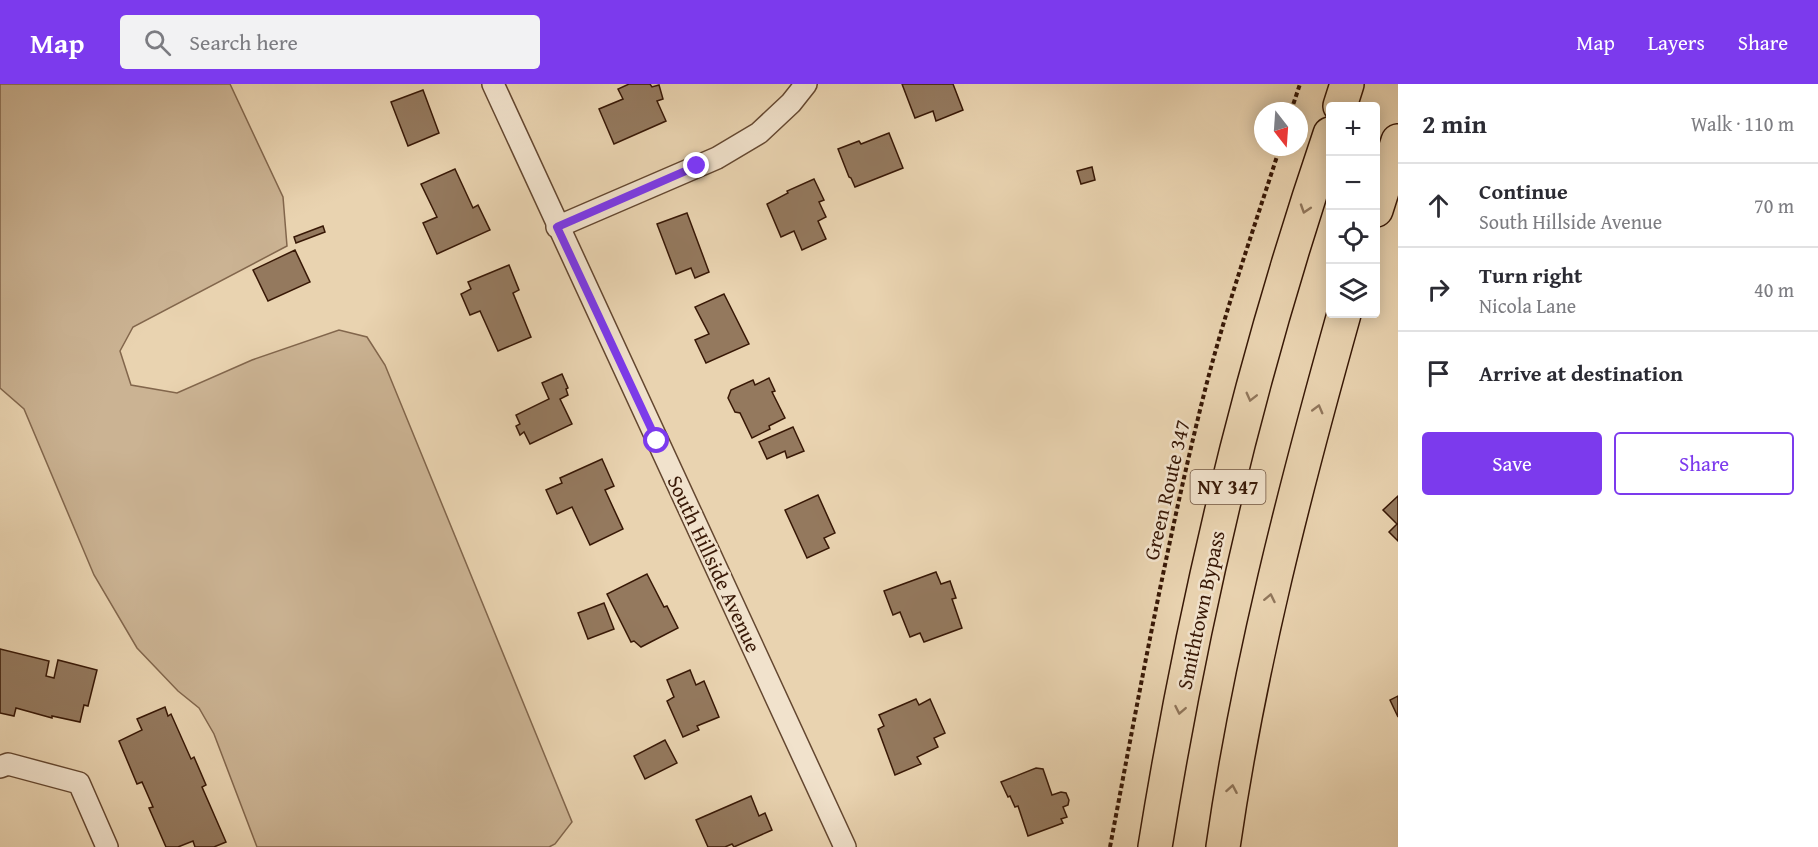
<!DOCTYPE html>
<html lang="en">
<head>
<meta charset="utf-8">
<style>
  body { margin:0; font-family:"Gentium Book Plus",serif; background:#f2f2f3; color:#2b2b33 }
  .controls { position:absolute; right:18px; top:18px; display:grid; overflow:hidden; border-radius:6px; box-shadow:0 3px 15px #0003 }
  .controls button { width:54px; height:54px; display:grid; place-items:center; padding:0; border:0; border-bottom:2px solid #e1e1e2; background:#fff; color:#2b2b33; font:30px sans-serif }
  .compass { position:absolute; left:1254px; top:18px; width:54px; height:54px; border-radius:50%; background:#fff; box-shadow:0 3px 15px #0003; rotate:163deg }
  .stop { position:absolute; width:18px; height:18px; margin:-14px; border:4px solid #7c3aed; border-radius:50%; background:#fff }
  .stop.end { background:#7c3aed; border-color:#fff; box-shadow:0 2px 6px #0008 }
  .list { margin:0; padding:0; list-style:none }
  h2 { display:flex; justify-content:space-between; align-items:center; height:78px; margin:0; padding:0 24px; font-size:26px }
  h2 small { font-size:20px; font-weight:400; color:#7c7c81 }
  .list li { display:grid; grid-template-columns:39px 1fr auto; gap:18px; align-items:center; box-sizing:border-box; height:84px; padding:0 24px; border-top:2px solid #e1e1e2 }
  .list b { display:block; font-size:22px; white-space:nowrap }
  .list p { margin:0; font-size:20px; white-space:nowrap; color:#7c7c81 }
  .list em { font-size:20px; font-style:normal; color:#7c7c81 }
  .actions { display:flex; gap:12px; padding:18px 24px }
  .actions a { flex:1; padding:14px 0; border:2px solid #7c3aed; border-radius:6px; text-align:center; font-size:21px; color:#7c3aed }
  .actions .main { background:#7c3aed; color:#fff }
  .icon { flex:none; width:33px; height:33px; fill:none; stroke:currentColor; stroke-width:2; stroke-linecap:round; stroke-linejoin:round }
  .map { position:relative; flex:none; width:1398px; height:763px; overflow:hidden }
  header { display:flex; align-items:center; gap:36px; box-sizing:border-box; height:84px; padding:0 30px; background:#7c3aed; color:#fff }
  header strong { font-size:28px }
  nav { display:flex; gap:33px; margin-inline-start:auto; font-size:21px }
  .search { width:420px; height:54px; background:#f2f2f3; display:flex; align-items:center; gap:15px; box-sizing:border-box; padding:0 21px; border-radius:6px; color:#7c7c81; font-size:22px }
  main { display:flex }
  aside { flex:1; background:#fff }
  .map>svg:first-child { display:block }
  .green { fill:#cbb393; stroke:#82664c; stroke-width:1.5 }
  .building { fill:#94795e; stroke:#381806; stroke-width:1.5 }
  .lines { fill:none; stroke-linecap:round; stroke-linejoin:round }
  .minor-casing { stroke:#644730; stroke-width:24 }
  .trunk-casing { stroke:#381806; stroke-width:36 }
  .path { stroke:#381806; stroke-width:4; stroke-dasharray:4.5 3; stroke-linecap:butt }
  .minor { stroke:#f1e2cc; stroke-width:21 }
  .trunk { stroke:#e9d3b0; stroke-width:33 }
  .oneway { stroke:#90765b }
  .route { stroke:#7c3aed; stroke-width:8 }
  .labels { text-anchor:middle; stroke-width:5; stroke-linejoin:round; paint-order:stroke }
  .shield { fill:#f1e2cc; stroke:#705541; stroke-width:1.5 }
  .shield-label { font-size:20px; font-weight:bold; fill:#381806 }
  .street-label { font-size:21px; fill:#381806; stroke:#f1e2cc }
</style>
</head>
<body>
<header>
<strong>Map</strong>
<div class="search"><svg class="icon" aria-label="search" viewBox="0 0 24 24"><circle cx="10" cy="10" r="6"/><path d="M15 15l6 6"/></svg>Search here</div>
<nav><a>Map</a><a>Layers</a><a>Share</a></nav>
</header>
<main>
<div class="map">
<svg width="1398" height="763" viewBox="0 0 1398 763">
  <rect width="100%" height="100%" fill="#e9d3b0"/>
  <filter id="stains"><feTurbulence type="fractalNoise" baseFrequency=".00333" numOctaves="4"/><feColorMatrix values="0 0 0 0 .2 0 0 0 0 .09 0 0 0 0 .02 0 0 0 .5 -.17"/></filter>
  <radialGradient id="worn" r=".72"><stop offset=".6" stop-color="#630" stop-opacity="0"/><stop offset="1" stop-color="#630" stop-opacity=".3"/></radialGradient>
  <polygon class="green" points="0,0 230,0 283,113 287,162 133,243 120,267 131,301 177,309 252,276 339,246 367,253 385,281 572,738 555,760 549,763 257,763 214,650 199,624 178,607 137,564 94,491 24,325 0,304"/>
  <g class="building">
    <polygon points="629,0 650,0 652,3 659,1 663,15 657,17 666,37 614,60 599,25 623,15 618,5"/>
    <polygon points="902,0 953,0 963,26 936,37 933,27 915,34"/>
    <polygon points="423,6 439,49 408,62 391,18"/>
    <polygon points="889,49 903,84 855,103 851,94 849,93 838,65 859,57 861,60"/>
    <polygon points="1092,83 1095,96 1081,100 1077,87"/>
    <polygon points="455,85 473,124 478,121 490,146 437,170 423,139 437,133 421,100"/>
    <polygon points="814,95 824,116 819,118 826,133 818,137 826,155 802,166 794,147 781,153 767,120 788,109 787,107"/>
    <polygon points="687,129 709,188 695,194 691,184 676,190 657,140"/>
    <polygon points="323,142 325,148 296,159 294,153"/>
    <polygon points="295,166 310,198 268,217 253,186"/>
    <polygon points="509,181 519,206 513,209 531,253 498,267 480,227 470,231 461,210 471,205 468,198"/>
    <polygon points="724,210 749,260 706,279 695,256 709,250 695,223"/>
    <polygon points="562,290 568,304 566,305 568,311 560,315 572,340 530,360 524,348 520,351 516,342 520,340 516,331 549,315 542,299"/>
    <polygon points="769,294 775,307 772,308 785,334 769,342 770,345 752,354 740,329 735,328 728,314 731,306 753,296 755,301"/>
    <polygon points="793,343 804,367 787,374 785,367 767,375 759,358"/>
    <polygon points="602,375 614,402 605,406 623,445 590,461 572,423 557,430 546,406 562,399 560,394"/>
    <polygon points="818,411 835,449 824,454 829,464 807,474 785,426"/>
    <polygon points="1398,412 1398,457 1389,448 1397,440 1383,426"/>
    <polygon points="936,488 941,500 950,497 956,514 952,515 962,544 924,558 920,549 910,553 900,528 893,531 884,507"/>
    <polygon points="647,490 664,523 667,522 678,544 641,563 634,557 631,558 607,510"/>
    <polygon points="604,519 614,545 588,555 578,529"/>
    <polygon points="0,565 49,577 46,592 54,594 58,576 97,586 88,622 84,621 80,638 52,632 52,634 16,624 14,632 0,629"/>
    <polygon points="690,586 696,601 704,597 719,633 697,642 699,646 683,653 667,617 674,613 667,596"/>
    <polygon points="1398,612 1398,633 1390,616"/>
    <polygon points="916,615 919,621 930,615 945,649 934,654 938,663 917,673 921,680 895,691 878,645 884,642 879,631"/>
    <polygon points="165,623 168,632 171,630 191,675 194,673 206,701 202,703 226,758 214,763 195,763 193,757 178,763 166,763 149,724 153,723 142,698 137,700 119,657 142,646 137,635"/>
    <polygon points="665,656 677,679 645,695 634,672"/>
    <polygon points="1036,684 1043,685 1052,711 1061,708 1066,709 1069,716 1068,721 1063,723 1067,733 1061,735 1063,739 1028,752 1018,722 1015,723 1010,712 1008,713 1001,698"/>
    <polygon points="751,712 759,732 765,729 772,746 734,763 732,760 725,763 708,763 696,736"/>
  </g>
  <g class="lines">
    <g class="minor-casing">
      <g id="minor">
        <polyline points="493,0 845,763"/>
        <polyline points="557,143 717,74 759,49 791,19 806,0"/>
        <polyline points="0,683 8,680 79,699 107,763"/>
      </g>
    </g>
    <g class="trunk-casing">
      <g id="trunk">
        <polyline points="1340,22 1347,0"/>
        <polyline points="1376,126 1398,57"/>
        <path d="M1155,763c39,-242 96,-481 175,-713"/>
        <path d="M1223,763c26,-181 72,-358 121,-533"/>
      </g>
    </g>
    <g class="path">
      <polyline points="1291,27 1300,0"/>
      <path d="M1110,763c29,-153 57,-306 95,-457 21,-82 49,-162 75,-243"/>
    </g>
    <use href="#minor" class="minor"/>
    <use href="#trunk" class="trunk"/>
  </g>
  <defs><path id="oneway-chevron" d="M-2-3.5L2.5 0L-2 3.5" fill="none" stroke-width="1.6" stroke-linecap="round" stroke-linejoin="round" transform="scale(1.5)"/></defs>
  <g class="oneway">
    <use href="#oneway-chevron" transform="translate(1305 125) rotate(108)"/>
    <use href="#oneway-chevron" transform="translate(1251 313) rotate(104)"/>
    <use href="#oneway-chevron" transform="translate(1318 325) rotate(-75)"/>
    <use href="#oneway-chevron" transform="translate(1270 514) rotate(-78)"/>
    <use href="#oneway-chevron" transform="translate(1180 626) rotate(101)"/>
    <use href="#oneway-chevron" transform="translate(1232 705) rotate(-80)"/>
  </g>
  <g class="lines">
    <polyline class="route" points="657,357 557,143 697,82"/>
  </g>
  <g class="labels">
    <rect class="shield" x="1190.5" y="386" width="75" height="34" rx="4.5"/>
    <g class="shield-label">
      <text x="1228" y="410">NY 347</text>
    </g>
    <g class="street-label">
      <text transform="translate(1167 406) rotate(-77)" y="7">Green Route 347</text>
      <text transform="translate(714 480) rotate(65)" y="7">South Hillside Avenue</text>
      <text transform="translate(1201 526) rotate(-78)" y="7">Smithtown Bypass</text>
    </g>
  </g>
  <rect width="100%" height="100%" filter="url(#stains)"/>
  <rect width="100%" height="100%" fill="url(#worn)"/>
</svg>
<div class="controls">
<button>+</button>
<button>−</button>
<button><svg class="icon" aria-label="locate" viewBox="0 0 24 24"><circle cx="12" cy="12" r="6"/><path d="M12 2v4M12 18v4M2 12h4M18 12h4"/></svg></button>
<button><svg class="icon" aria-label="layers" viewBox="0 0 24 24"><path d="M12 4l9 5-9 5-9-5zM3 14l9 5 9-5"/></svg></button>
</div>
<svg class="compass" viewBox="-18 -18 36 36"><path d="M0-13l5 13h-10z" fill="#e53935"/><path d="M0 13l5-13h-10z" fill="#7c7c81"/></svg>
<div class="stop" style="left:657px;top:357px"></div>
<div class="stop end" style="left:697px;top:82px"></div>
</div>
<aside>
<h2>2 min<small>Walk · 110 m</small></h2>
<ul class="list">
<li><svg class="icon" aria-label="ahead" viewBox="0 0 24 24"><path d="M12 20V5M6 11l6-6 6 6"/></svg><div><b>Continue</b><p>South Hillside Avenue</p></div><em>70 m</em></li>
<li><svg class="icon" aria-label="right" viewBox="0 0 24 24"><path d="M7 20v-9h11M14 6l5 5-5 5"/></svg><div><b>Turn right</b><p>Nicola Lane</p></div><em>40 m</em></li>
<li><svg class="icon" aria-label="arrive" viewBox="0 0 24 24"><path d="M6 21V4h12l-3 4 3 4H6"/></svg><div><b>Arrive at destination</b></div></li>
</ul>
<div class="actions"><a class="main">Save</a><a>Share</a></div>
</aside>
</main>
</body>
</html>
